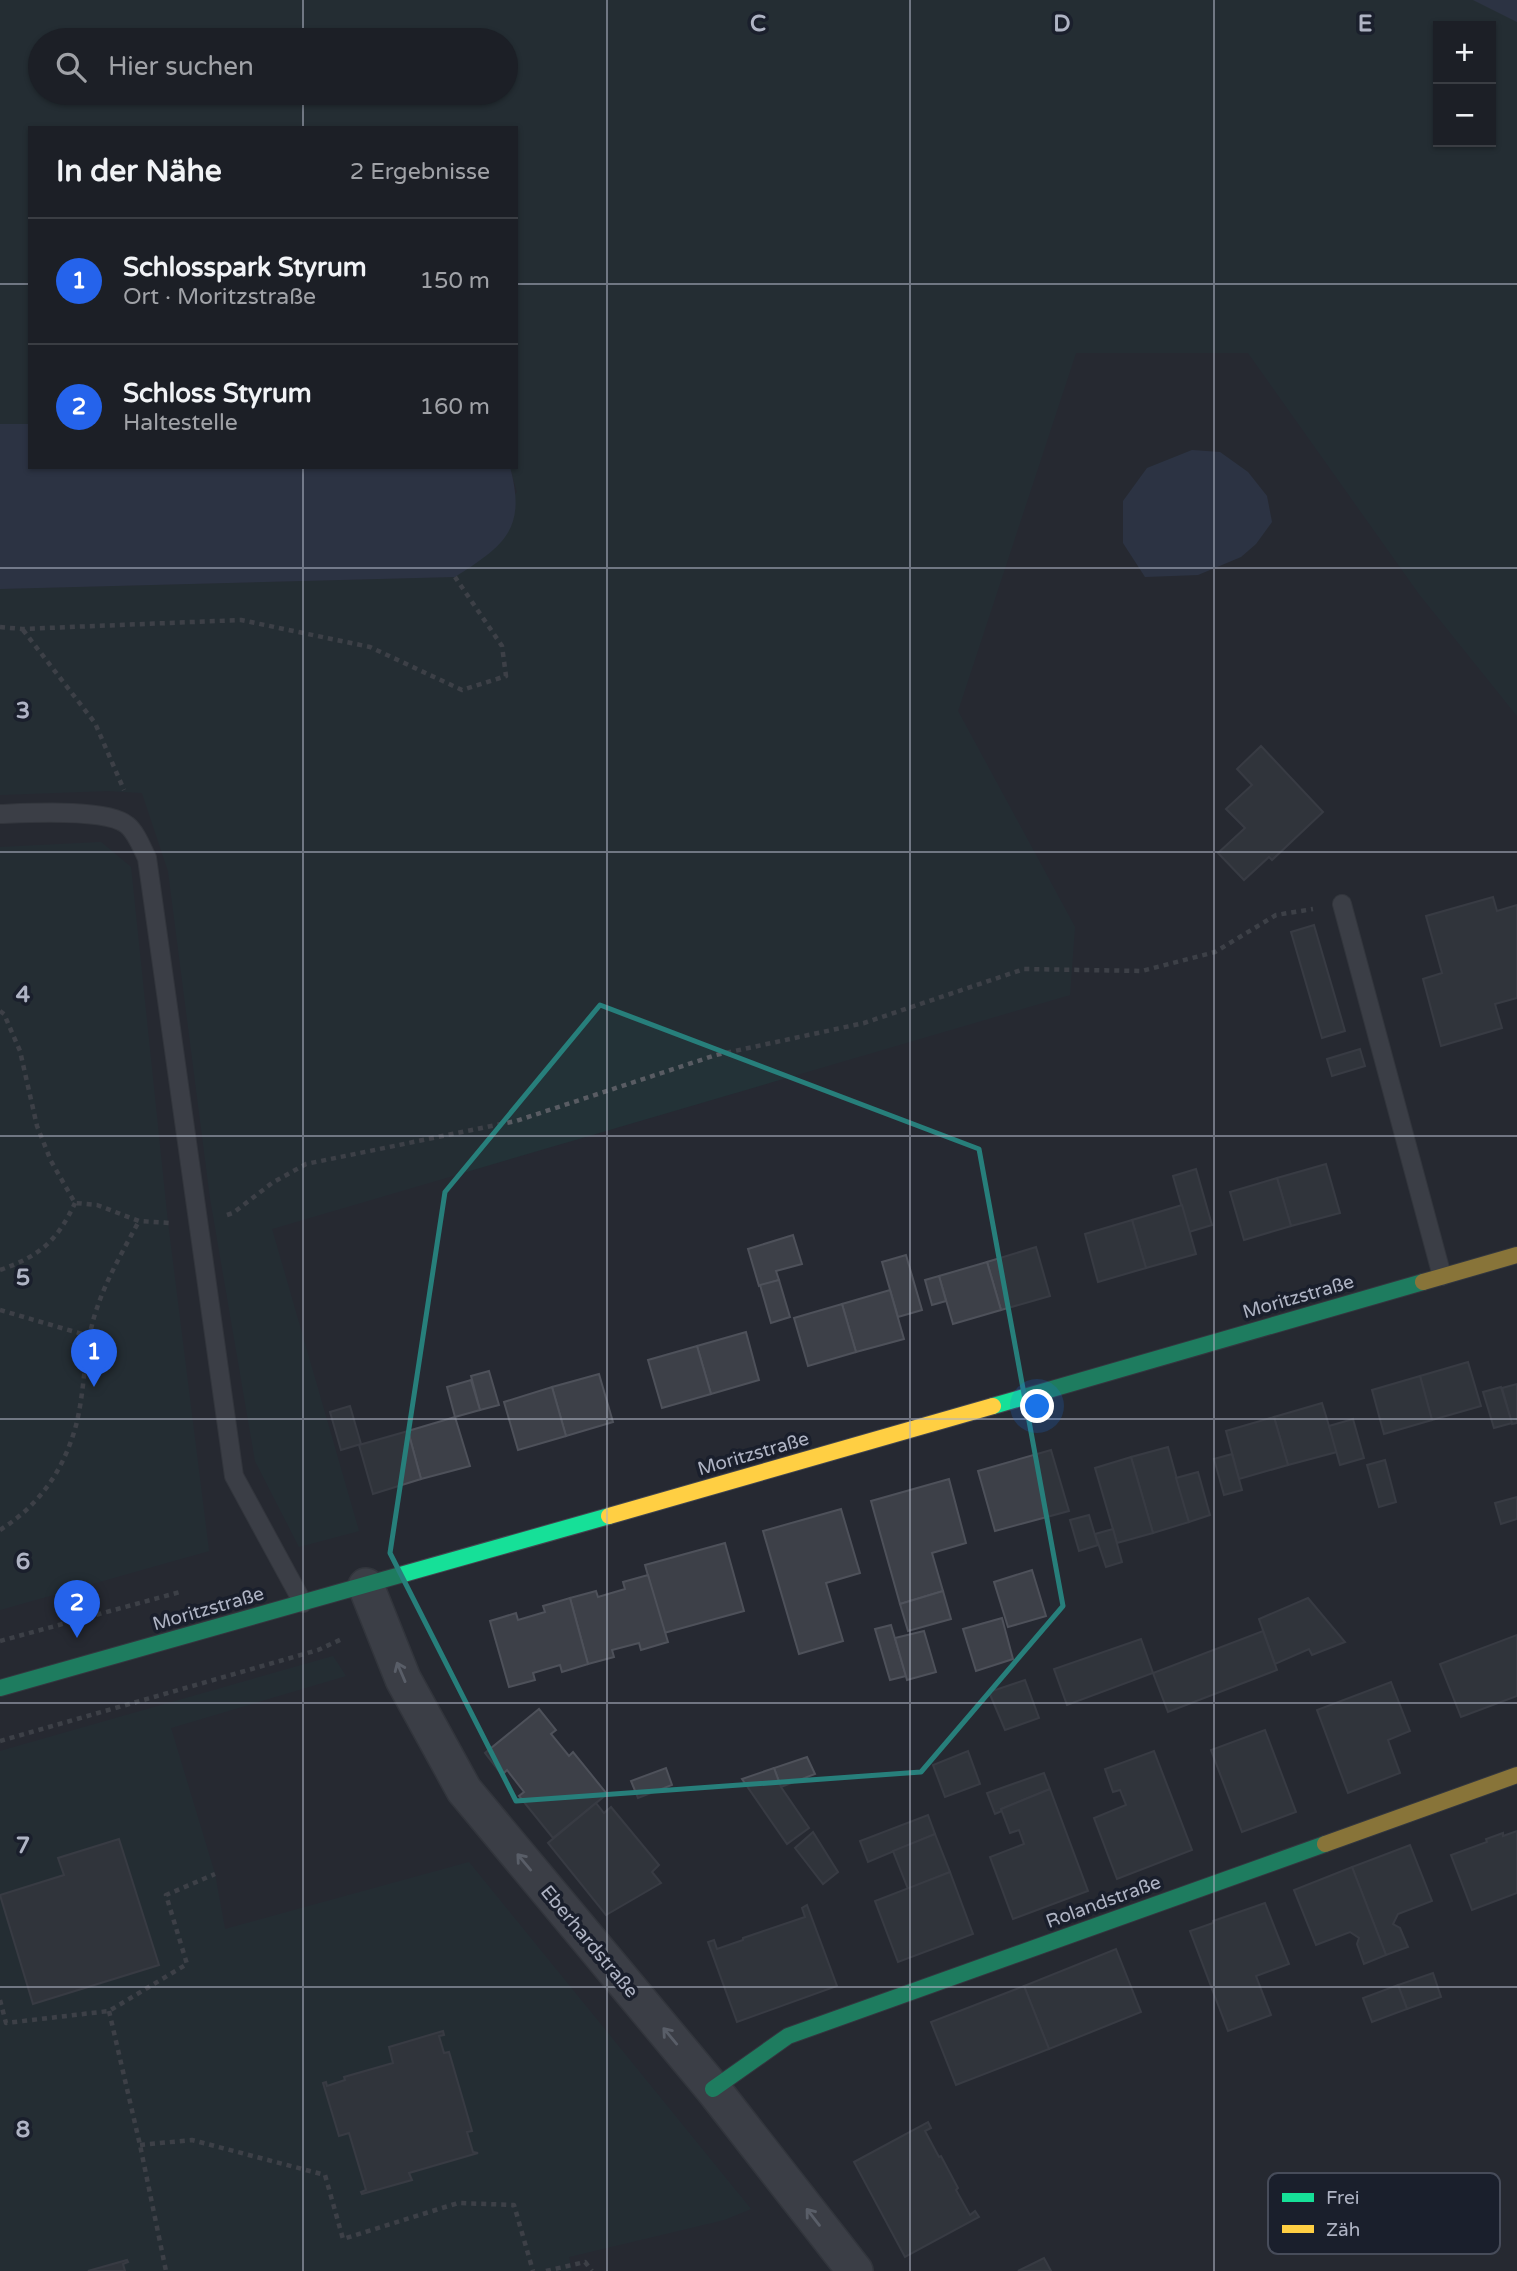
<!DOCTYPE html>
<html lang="de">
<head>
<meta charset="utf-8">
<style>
  body { margin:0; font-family:"Varela Round",sans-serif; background:#292c32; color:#f1f3f6 }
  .controls { position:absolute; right:21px; top:21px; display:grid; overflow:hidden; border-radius:0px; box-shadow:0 2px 5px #0004 }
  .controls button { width:63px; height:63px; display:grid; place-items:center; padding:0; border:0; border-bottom:2px solid #3a3d43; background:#1c1f26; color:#f1f3f6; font:35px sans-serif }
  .you { position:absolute; left:1038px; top:1407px; width:24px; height:24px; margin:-18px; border:5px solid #fff; border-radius:50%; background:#1a73e8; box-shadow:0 0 0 10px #1a73e833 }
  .badge { display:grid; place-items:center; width:46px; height:46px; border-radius:50%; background:#2563eb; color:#fff; font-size:23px; font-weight:700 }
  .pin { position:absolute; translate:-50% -58px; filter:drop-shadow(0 2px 4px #0008) }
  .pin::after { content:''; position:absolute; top:37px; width:24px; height:21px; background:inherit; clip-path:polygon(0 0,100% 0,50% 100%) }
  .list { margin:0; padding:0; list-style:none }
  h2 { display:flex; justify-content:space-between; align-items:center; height:91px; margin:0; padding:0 28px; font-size:30px }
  h2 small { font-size:23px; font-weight:400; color:#a0a2a7 }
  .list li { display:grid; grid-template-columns:46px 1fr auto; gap:21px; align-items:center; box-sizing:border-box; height:126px; padding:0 28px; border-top:2px solid #3a3d43 }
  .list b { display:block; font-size:26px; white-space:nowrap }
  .list p { margin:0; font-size:23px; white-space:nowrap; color:#a0a2a7 }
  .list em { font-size:23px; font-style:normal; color:#a0a2a7 }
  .icon { flex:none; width:38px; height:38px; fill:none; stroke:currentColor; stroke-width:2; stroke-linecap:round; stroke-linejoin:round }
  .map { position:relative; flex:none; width:1517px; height:2271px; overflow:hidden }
  .search { position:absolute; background:#1c1f26; box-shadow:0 2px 5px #0004; left:28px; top:28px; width:490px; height:77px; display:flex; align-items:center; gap:18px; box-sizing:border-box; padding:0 24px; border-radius:38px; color:#a0a2a7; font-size:26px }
  .panel { position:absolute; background:#1c1f26; box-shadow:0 2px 5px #0004; left:28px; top:126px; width:490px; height:343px; border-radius:0px }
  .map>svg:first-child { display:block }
  .green { fill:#233237; fill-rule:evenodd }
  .water { fill:#343f5a }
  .building { fill:#3d4048; stroke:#4e515a; stroke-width:2 }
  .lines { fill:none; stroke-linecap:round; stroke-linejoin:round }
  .lane-casing { stroke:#42444b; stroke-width:20 }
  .street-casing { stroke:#42444b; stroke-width:38 }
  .fast-casing { stroke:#43464f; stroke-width:18 }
  .slow-casing { stroke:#43464f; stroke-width:18 }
  .path { stroke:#595c63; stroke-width:4.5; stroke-dasharray:5 5; stroke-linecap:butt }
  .lane { stroke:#555860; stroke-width:18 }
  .street { stroke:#555860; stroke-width:35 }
  .fast { stroke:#16e098; stroke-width:16 }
  .slow { stroke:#ffcf43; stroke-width:16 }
  .oneway { stroke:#989dab }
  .marked { fill:none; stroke:#277f7b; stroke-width:5; stroke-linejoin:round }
  .grid { fill:none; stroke:#afb4c4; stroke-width:2; stroke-opacity:0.55 }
  .labels { text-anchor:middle; stroke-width:7; stroke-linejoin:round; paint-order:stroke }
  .street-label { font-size:19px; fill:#afb4c4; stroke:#1a1f2c }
  .key { fill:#1a1f2c; stroke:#474c5a; stroke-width:2 }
  .key-label { font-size:19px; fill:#afb4c4 }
  .grid-label { font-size:23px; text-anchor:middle; font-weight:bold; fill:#afb4c4; stroke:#1a1f2c; stroke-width:7; stroke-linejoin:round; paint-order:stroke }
</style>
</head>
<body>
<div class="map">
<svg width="1517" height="2271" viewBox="0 0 1517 2271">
  <rect width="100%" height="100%" fill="#262932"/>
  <g class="green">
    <path d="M0,0h1517v716l-98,-122 -171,-241h-172l-118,358 117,216 -5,68 -798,234 87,302 -60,16 -44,-86 -45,-263 -42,-327 -26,-78 -34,-2 -108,4v-206l455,-12 62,-85 -7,-25h6v-339h-486v296h-30zM1438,26h53v116h-53zM40,40h466v53h-466z"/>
    <polygon points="101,842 131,867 168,1223 209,1551 0,1610 0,847"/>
    <polygon points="333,1656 346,1676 171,1728 215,1874 225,1929 469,1862 751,2209 724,2220 569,2257 572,2271 0,2271 0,1751"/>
  </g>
  <g class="water">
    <polygon points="1473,0 1517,0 1517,22"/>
    <path d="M0,424h30v43h480c17,63 -6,78 -55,110l-455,12z"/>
    <polygon points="1192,450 1220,452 1248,472 1267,496 1272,522 1256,544 1241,557 1198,575 1145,577 1123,543 1123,501 1147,468"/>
  </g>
  <g class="building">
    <polygon points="1261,746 1323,812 1272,860 1269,857 1244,880 1218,853 1245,828 1226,809 1252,785 1237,769"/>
    <polygon points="1493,897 1497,911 1517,905 1517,998 1495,1004 1502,1028 1441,1046 1423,979 1442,973 1426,916"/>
    <polygon points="1314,925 1345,1031 1322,1038 1291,932"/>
    <polygon points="1360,1049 1365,1066 1332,1076 1327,1059"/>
    <polygon points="1326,1164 1340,1213 1291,1226 1277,1178"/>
    <polygon points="1196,1169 1212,1225 1189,1232 1173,1176"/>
    <polygon points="1277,1178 1291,1226 1244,1240 1230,1192"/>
    <polygon points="1182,1205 1196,1254 1146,1268 1132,1220"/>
    <polygon points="1132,1220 1146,1268 1098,1282 1085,1234"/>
    <polygon points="793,1235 802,1264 776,1271 779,1280 759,1286 748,1249"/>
    <polygon points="1036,1247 1050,1296 1001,1310 987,1262"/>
    <polygon points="906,1255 922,1310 898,1317 882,1262"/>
    <polygon points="987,1262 1001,1310 953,1324 939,1276"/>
    <polygon points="939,1276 946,1301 932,1305 925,1280"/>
    <polygon points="779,1280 790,1317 771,1323 760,1285"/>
    <polygon points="890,1290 904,1339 856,1352 842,1304"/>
    <polygon points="842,1304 856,1352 808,1366 794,1318"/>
    <polygon points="746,1332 759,1380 711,1394 697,1346"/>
    <polygon points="697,1346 711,1394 662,1408 648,1360"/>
    <polygon points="1468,1362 1481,1406 1432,1420 1420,1376"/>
    <polygon points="489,1371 499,1405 480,1410 471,1376"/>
    <polygon points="599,1374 613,1422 566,1436 552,1387"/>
    <polygon points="1420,1376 1432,1420 1384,1434 1372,1390"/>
    <polygon points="471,1380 480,1410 455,1417 447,1387"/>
    <polygon points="1517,1384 1517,1423 1512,1424 1502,1388"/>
    <polygon points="552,1387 566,1436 518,1450 504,1402"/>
    <polygon points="1501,1387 1512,1423 1494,1428 1483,1392"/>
    <polygon points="1322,1403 1337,1452 1288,1465 1274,1417"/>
    <polygon points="350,1406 361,1444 341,1450 330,1412"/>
    <polygon points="455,1417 470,1466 421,1479 408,1431"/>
    <polygon points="1274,1417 1288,1465 1239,1479 1226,1431"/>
    <polygon points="1353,1419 1364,1458 1340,1465 1329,1426"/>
    <polygon points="408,1431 421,1479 373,1494 359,1445"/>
    <polygon points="1168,1447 1189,1522 1153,1533 1131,1457"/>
    <polygon points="1051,1450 1069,1511 995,1531 978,1471"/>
    <polygon points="1232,1454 1242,1490 1224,1495 1214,1459"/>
    <polygon points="1131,1457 1153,1533 1117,1543 1095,1468"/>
    <polygon points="1385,1460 1396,1502 1379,1507 1367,1465"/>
    <polygon points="1198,1472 1210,1515 1189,1522 1176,1478"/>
    <polygon points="949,1479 966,1543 932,1553 943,1591 900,1604 871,1501"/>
    <polygon points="1517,1497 1517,1519 1501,1524 1495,1503"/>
    <polygon points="841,1509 860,1573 826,1583 843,1641 799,1654 763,1531"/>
    <polygon points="1089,1515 1098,1545 1079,1551 1070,1520"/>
    <polygon points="1113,1529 1122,1562 1106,1567 1095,1534"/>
    <polygon points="725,1543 744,1611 664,1633 645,1565"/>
    <polygon points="1032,1570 1046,1616 1008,1627 994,1582"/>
    <polygon points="648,1575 668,1642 641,1650 639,1643 612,1650 614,1657 588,1664 570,1598 596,1591 598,1597 625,1589 623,1582"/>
    <polygon points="943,1591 951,1619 908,1631 900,1604"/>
    <polygon points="570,1598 588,1664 562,1672 560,1665 533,1673 535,1680 509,1687 490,1621 516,1613 518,1620 545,1612 543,1606"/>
    <polygon points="1308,1598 1345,1642 1312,1655 1309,1649 1275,1664 1259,1619"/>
    <polygon points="1002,1618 1013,1659 976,1671 963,1629"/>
    <polygon points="891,1625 906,1676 890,1680 875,1629"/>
    <polygon points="924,1631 936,1672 907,1680 895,1638"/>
    <polygon points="1263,1631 1277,1670 1168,1712 1153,1673"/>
    <polygon points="1517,1635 1517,1696 1461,1717 1440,1664"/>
    <polygon points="1141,1639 1153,1673 1067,1705 1054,1669"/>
    <polygon points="1025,1680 1039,1718 1005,1730 989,1692"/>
    <polygon points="1391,1682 1410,1731 1388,1740 1400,1773 1348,1793 1317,1710"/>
    <polygon points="539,1709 556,1730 551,1734 569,1756 573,1752 607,1794 553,1838 519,1796 524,1792 507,1770 502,1775 485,1753"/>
    <polygon points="1265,1730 1296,1812 1242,1832 1211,1750"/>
    <polygon points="968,1751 980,1784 945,1797 933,1765"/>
    <polygon points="1154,1751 1192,1850 1117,1879 1094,1818 1126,1805 1120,1790 1113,1792 1105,1769"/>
    <polygon points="807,1757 815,1774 781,1787 774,1768"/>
    <polygon points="666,1768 672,1785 638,1798 631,1781"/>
    <polygon points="774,1768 781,1787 809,1828 787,1844 742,1779"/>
    <polygon points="1044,1773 1050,1789 1001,1809 1002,1811 995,1814 987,1793"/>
    <polygon points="1050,1789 1088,1891 1013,1919 990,1857 1024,1844 1019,1830 1010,1833 1001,1809"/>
    <polygon points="596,1803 604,1813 611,1807 659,1865 652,1872 661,1883 606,1915 548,1843"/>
    <polygon points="928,1815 935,1834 868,1862 860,1841"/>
    <polygon points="1517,1831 1517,1893 1472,1910 1451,1855 1487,1842 1486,1839 1503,1833 1503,1836"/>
    <polygon points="813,1832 838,1872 823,1884 795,1848"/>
    <polygon points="935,1834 950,1872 908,1889 893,1851"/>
    <polygon points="119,1839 159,1965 33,2004 0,1895 64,1875 58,1858"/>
    <polygon points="1410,1845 1432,1901 1398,1914 1393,1924 1400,1928 1408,1947 1386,1955 1352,1867"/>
    <polygon points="1352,1867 1386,1955 1364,1964 1357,1944 1359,1938 1350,1932 1316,1945 1294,1890"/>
    <polygon points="950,1872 973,1934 898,1962 875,1901"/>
    <polygon points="1265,1903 1289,1964 1256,1976 1271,2015 1228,2031 1190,1931 1213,1923 1213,1921"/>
    <polygon points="807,1905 837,1986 737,2022 708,1942 714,1940 717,1949 743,1940 743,1938 805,1917 802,1908"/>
    <polygon points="1116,1949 1141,2012 1049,2049 1024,1986"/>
    <polygon points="1433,1973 1441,1997 1407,2009 1398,1985"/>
    <polygon points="1398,1985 1407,2009 1372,2022 1363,1998"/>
    <polygon points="1024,1986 1049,2049 956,2085 931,2022"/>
    <polygon points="443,2031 444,2035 439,2036 444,2053 449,2052 472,2131 467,2132 473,2152 478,2153 409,2173 412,2180 362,2194 361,2192 366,2190 349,2133 339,2136 323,2083 326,2082 327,2086 345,2080 344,2077 393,2063 389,2047"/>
    <polygon points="928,2122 931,2128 925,2131 939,2157 941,2156 958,2188 956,2190 970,2215 975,2211 979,2217 905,2257 854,2162"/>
    <polygon points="1044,2258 1051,2271 1018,2271"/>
    <polygon points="127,2260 128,2262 123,2264 125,2271 88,2271"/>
  </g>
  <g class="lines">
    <g class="lane-casing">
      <g id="lane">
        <path d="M0,814c27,-1 107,-6 127,11 9,7 15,23 20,33l87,618 69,127"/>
        <polyline points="1342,904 1442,1276"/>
      </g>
    </g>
    <g class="street-casing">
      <polyline id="street" points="366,1586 403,1679 464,1790 713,2089 855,2271"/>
    </g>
    <g class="fast-casing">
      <g id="fast">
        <polyline points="993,1406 1423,1282"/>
        <polyline points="0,1688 609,1516"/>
        <polyline points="713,2089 788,2036 1325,1844"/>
      </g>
    </g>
    <g class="slow-casing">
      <g id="slow">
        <polyline points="1423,1282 1517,1255"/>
        <polyline points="609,1516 993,1406"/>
        <polyline points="1325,1844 1517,1775"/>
      </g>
    </g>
    <g class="path">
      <polyline points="0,627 22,629 241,620 370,647 462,690 506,676 502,646 455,577"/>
      <polyline points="23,630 95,723 124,790"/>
      <polyline points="0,1011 4,1014 20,1051 37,1126 51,1161 75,1203 97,1205 139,1221 170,1223"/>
      <polyline points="227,1215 233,1213 272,1183 306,1164 516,1121 716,1055 864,1023 1024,969 1142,971 1215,952 1276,915 1313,909"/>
      <path d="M0,1270c40,-14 57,-29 75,-67"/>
      <polyline points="0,1310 89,1336"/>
      <path d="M0,1530c38,-24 62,-57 75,-101 11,-39 8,-82 22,-121 10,-30 27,-59 42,-87"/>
      <polyline points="0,1641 180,1592"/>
      <polyline points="0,1741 318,1650 344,1638"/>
      <polyline points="0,2000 6,2023 109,2011 187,1964 166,1895 215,1874"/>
      <polyline points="109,2011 140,2145 166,2271"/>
      <polyline points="140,2145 192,2140 325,2175 343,2239 458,2203 514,2205 533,2271"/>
      <polyline points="546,2271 585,2262 592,2271"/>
    </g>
    <use href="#lane" class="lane"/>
    <use href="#street" class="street"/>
    <use href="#fast" class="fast"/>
    <use href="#slow" class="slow"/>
  </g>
  <defs><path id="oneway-shaft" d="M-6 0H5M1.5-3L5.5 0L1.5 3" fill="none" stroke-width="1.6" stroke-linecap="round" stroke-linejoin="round" transform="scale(1.75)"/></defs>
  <g class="oneway">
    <use href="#oneway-shaft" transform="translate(401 1672) rotate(-113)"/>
    <use href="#oneway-shaft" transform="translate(524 1862) rotate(-130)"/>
    <use href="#oneway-shaft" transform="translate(670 2036) rotate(-130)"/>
    <use href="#oneway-shaft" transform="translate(813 2217) rotate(-128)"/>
  </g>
  <path d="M0 0H1517V2271H0ZM600,1005l379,144 84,457 -142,166 -405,29 -126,-248 55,-361z" fill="#262932" fill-opacity=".55" fill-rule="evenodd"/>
  <path class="marked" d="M600,1005l379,144 84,457 -142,166 -405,29 -126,-248 55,-361z"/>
  <path class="grid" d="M303,0v40M607,0v2271M910,0v2271M1214,0v2271M303,93v35M0,284h30M516,284h1001M303,467v1804M0,568h1517M0,852h1517M0,1136h1517M0,1419h1517M0,1703h1517M0,1987h1517"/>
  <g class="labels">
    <g class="street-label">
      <text transform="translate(1298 1296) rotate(-16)" y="7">Moritzstraße</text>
      <text transform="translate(753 1453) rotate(-16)" y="7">Moritzstraße</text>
      <text transform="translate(208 1608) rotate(-16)" y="7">Moritzstraße</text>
      <text transform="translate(1103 1901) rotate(-20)" y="7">Rolandstraße</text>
      <text transform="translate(590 1941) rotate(50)" y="7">Eberhardstraße</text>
    </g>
  </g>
  <rect x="1268" y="2173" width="232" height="81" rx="10" class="key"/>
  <rect x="1282" y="2193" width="32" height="9" fill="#16e098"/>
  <rect x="1282" y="2225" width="32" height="8" fill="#ffcf43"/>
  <g class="key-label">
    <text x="1326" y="2204">Frei</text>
    <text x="1326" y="2236">Zäh</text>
  </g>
  <g class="grid-label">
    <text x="758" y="31">C</text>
    <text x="1062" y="31">D</text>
    <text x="1365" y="31">E</text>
    <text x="23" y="718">3</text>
    <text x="23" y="1002">4</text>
    <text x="23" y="1285">5</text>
    <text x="23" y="1569">6</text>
    <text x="23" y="1853">7</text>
    <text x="23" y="2137">8</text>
  </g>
</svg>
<div class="controls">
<button>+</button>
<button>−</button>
</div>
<div class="you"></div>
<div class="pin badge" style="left:94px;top:1387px">1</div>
<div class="pin badge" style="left:77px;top:1638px">2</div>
<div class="search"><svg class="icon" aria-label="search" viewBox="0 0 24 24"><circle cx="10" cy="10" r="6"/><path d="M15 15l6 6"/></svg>Hier suchen</div>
<section class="panel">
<h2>In der Nähe<small>2 Ergebnisse</small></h2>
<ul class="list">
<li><span class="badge">1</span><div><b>Schlosspark Styrum</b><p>Ort · Moritzstraße</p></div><em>150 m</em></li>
<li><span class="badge">2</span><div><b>Schloss Styrum</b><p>Haltestelle</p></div><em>160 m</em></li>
</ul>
</section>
</div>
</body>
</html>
